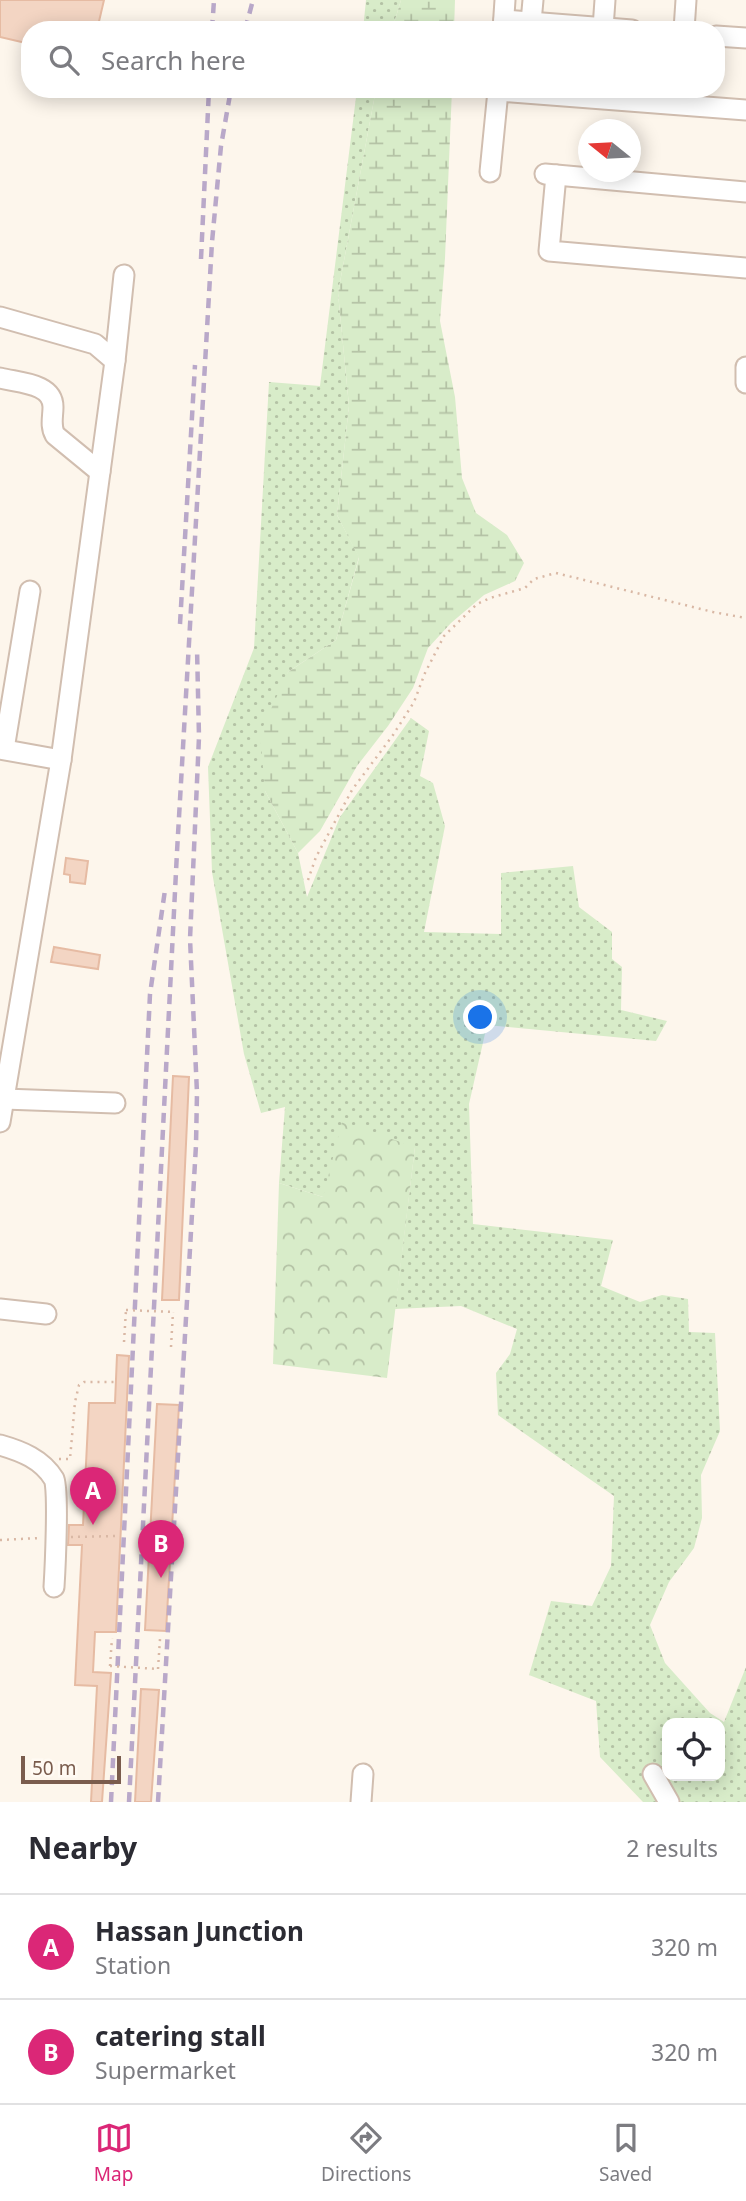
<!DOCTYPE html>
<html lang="en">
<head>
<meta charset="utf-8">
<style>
  body { margin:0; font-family:"Noto Sans",sans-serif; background:#f2f2f3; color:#2b2b33 }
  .controls { position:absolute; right:21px; bottom:21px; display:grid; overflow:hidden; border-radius:14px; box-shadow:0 4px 18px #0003 }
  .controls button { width:63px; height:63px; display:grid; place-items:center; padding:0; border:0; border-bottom:2px solid #e1e1e2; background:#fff; color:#2b2b33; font:35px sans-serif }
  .compass { position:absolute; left:578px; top:119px; width:63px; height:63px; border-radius:50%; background:#fff; box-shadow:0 4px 18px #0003; rotate:288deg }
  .scale { position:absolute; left:21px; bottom:18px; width:100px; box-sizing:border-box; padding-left:7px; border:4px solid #7a5c4d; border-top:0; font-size:19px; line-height:24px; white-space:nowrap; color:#7a5c4d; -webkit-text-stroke:5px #fffaf3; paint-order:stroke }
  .you { position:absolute; left:481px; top:1018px; width:24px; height:24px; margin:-18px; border:5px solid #fff; border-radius:50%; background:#1a73e8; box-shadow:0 0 0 10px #1a73e833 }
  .badge { display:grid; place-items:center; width:46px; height:46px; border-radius:50%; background:#db2777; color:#fff; font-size:23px; font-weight:700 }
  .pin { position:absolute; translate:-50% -58px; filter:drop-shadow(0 2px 4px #0008) }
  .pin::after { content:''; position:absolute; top:37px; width:24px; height:21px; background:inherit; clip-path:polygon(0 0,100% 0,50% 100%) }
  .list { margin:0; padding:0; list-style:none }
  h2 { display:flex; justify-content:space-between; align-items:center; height:91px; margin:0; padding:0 28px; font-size:30px }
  h2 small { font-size:23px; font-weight:400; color:#7c7c81 }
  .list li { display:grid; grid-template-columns:46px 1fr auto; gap:21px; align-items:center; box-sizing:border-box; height:105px; padding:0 28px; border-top:2px solid #e1e1e2 }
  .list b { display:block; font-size:26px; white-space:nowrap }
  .list p { margin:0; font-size:23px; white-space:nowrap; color:#7c7c81 }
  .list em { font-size:23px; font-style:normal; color:#7c7c81 }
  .icon { flex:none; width:38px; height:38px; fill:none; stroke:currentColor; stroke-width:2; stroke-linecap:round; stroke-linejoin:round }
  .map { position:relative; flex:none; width:746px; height:1802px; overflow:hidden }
  .search { position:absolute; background:#fff; box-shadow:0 4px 18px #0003; left:21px; right:21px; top:21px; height:77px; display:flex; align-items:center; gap:18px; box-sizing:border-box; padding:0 24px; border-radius:28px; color:#7c7c81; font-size:26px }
  .sheet { height:301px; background:#fff }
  nav { display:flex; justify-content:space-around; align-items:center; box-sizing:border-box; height:98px; border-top:2px solid #e1e1e2; background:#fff; font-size:19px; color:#7c7c81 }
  nav a { display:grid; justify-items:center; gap:4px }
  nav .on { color:#db2777 }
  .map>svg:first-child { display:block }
  .grass { fill:url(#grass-dots); fill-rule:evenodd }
  .forest { fill:url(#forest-crowns) }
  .wetland { fill:url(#wetland-marsh) }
  .building { fill:#f3d5c3; stroke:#e6bba3; stroke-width:2 }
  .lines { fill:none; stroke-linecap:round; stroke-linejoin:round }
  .minor-casing { stroke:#d1beb0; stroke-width:23 }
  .path { stroke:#d9b8a5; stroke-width:2.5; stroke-dasharray:2 5; stroke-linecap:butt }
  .minor { stroke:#fff; stroke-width:19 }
  .rail { stroke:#b9a8c9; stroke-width:4.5; stroke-dasharray:10 7; stroke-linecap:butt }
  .path-bridge { stroke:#d9b8a5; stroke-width:2.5; stroke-dasharray:2 5; stroke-linecap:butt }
</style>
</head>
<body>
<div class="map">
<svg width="746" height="1802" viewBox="0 0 746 1802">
  <defs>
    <pattern id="grass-dots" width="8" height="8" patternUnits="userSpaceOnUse" patternTransform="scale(1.75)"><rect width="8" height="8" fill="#d8ecc9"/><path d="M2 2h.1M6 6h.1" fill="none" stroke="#b4c2a5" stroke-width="1.8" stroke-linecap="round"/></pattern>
    <pattern id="forest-crowns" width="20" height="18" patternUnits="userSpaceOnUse" patternTransform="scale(1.75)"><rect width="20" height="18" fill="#d8ecc9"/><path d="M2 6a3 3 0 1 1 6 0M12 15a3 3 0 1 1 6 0" fill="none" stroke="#b4c2a5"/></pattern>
    <pattern id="wetland-marsh" width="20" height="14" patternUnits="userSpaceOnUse" patternTransform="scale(1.75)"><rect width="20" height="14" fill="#d8ecc9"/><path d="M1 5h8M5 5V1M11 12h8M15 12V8" fill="none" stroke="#b4c2a5"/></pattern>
  </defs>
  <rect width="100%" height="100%" fill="#fdf6ec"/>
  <g class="grass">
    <polygon points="366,0 401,0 392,30 363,30"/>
    <path d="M357,89h19l-38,204 11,113 -12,109 22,42 -23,83 -48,32 -23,119 33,62 9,44 33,-80 71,-99 18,13 -9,45 13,7 12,43 -21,106 77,2v-61l72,-7 6,41 33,25v27l10,8 -1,43 46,11 -11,20 -169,-16 -18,79 4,120 140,16 -12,46 39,16 22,-7 26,4 1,33 26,1 5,98 -19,44 1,43 -8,30 -25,34 -19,43 15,38 45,50 14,9 22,-55v135h-103l-43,-45 -4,-56 -67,-26 22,-74 41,5 19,-40 3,-70 -116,-81 -2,-42 14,-19 7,-25 -56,-23 -66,3 20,-162 -92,50 -44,-14 6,-76 -24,6 -17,-59 -32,-182 -4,-105 46,-119 15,-266 51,4zM667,1723h53v53h-53z"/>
  </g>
  <polygon class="forest" points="342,1122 415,1147 387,1378 273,1364 279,1183 323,1197"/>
  <g class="wetland">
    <polygon points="401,0 455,0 454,30 392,30"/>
    <polygon points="376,89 452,89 445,258 440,321 455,397 462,478 476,513 507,535 524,563 515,581 484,595 451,623 428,648 413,688 388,726 357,766 320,831 298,853 265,791 260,733 288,672 336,640 359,558 337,515 349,406 338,293"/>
  </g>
  <g class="building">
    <polygon points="0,0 104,0 97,30 30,30 30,44 0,37"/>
    <polygon points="66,858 88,861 85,884 70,882 70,875 64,874"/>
    <polygon points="54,947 100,955 98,969 51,962"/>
    <polygon points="173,1076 189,1077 179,1300 162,1300"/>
    <polygon points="117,1355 129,1356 116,1632 95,1632 93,1672 111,1673 102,1802 91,1802 97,1686 75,1685 82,1545 68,1545 69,1525 83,1525 89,1403 115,1403"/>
    <polygon points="157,1404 179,1405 166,1631 145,1630"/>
    <polygon points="141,1689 159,1690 151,1802 135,1802"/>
  </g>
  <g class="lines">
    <g class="minor-casing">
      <g id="minor">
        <polyline points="504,20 632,30"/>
        <polyline points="531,22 533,0"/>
        <polyline points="603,28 605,0"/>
        <polyline points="503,30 505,0"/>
        <polyline points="684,30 686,0"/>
        <polyline points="716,36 746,38"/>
        <polyline points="498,89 498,91 746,110"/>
        <polyline points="490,172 498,91"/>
        <polyline points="545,174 746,192"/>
        <polyline points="556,175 549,251 746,268"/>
        <polyline points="0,317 95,344 115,361"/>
        <polyline points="746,367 746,383"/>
        <path d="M0,378c19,5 53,5 53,29 0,10 -3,19 2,28l45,37"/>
        <polyline points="0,749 61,760"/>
        <polyline points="4,749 30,591"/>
        <polyline points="4,1099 115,1103"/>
        <polyline points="0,1122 61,760 115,361 124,275"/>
        <polyline points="0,1309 46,1314"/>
        <path d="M0,1445c21,6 42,14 54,34 5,8 1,92 0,108"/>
        <polyline points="653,1774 669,1802"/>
        <polyline points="361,1802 363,1774"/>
      </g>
    </g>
    <g class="path">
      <polyline points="308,880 316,857 352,790 393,735 414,702 425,673 444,636 477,604 490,598 525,588 534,579 556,573 713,612 746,618"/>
      <polyline points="124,1342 126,1310"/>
      <polyline points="171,1347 173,1312"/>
      <polyline points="59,1459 70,1459 75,1402 79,1385 84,1382 114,1382"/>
      <polyline points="71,1537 117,1536"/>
      <polyline points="0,1540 40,1538"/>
      <polyline points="110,1666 112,1638"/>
      <polyline points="158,1669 160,1639"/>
    </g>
    <use href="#minor" class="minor"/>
    <g class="rail">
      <polyline points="212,30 214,0"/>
      <polyline points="245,30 253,0"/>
      <polyline points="201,259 209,89"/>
      <polyline points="180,624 195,365"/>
      <polyline points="111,1802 150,994 165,890"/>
      <polyline points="129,1802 177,852 212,242 221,146 231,89"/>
      <polyline points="158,1802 196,1145 197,1093 190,939 199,737 197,648"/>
    </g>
    <g class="path-bridge">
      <polyline points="126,1310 173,1312"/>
      <polyline points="110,1666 158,1669"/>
    </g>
  </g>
</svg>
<div class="controls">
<button><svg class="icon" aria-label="locate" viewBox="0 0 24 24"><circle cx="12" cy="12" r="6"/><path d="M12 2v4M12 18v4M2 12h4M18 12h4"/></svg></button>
</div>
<svg class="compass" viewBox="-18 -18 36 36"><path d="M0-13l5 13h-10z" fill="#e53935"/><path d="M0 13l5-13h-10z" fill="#7c7c81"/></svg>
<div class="scale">50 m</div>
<div class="you"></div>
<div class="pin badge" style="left:93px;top:1525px">A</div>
<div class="pin badge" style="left:161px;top:1578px">B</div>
<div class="search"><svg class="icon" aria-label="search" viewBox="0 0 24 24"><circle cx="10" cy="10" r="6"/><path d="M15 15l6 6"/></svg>Search here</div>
</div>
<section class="sheet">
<h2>Nearby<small>2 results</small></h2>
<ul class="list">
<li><span class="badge">A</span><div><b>Hassan Junction</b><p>Station</p></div><em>320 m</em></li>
<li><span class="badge">B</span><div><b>catering stall</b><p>Supermarket</p></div><em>320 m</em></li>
</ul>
</section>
<nav>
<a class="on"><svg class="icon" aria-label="map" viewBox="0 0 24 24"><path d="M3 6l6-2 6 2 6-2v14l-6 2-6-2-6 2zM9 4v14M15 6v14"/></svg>Map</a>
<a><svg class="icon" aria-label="directions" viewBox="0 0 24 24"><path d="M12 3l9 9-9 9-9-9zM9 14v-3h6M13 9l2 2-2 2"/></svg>Directions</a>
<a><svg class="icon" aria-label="saved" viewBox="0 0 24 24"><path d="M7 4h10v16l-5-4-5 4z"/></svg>Saved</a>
</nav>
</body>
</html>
